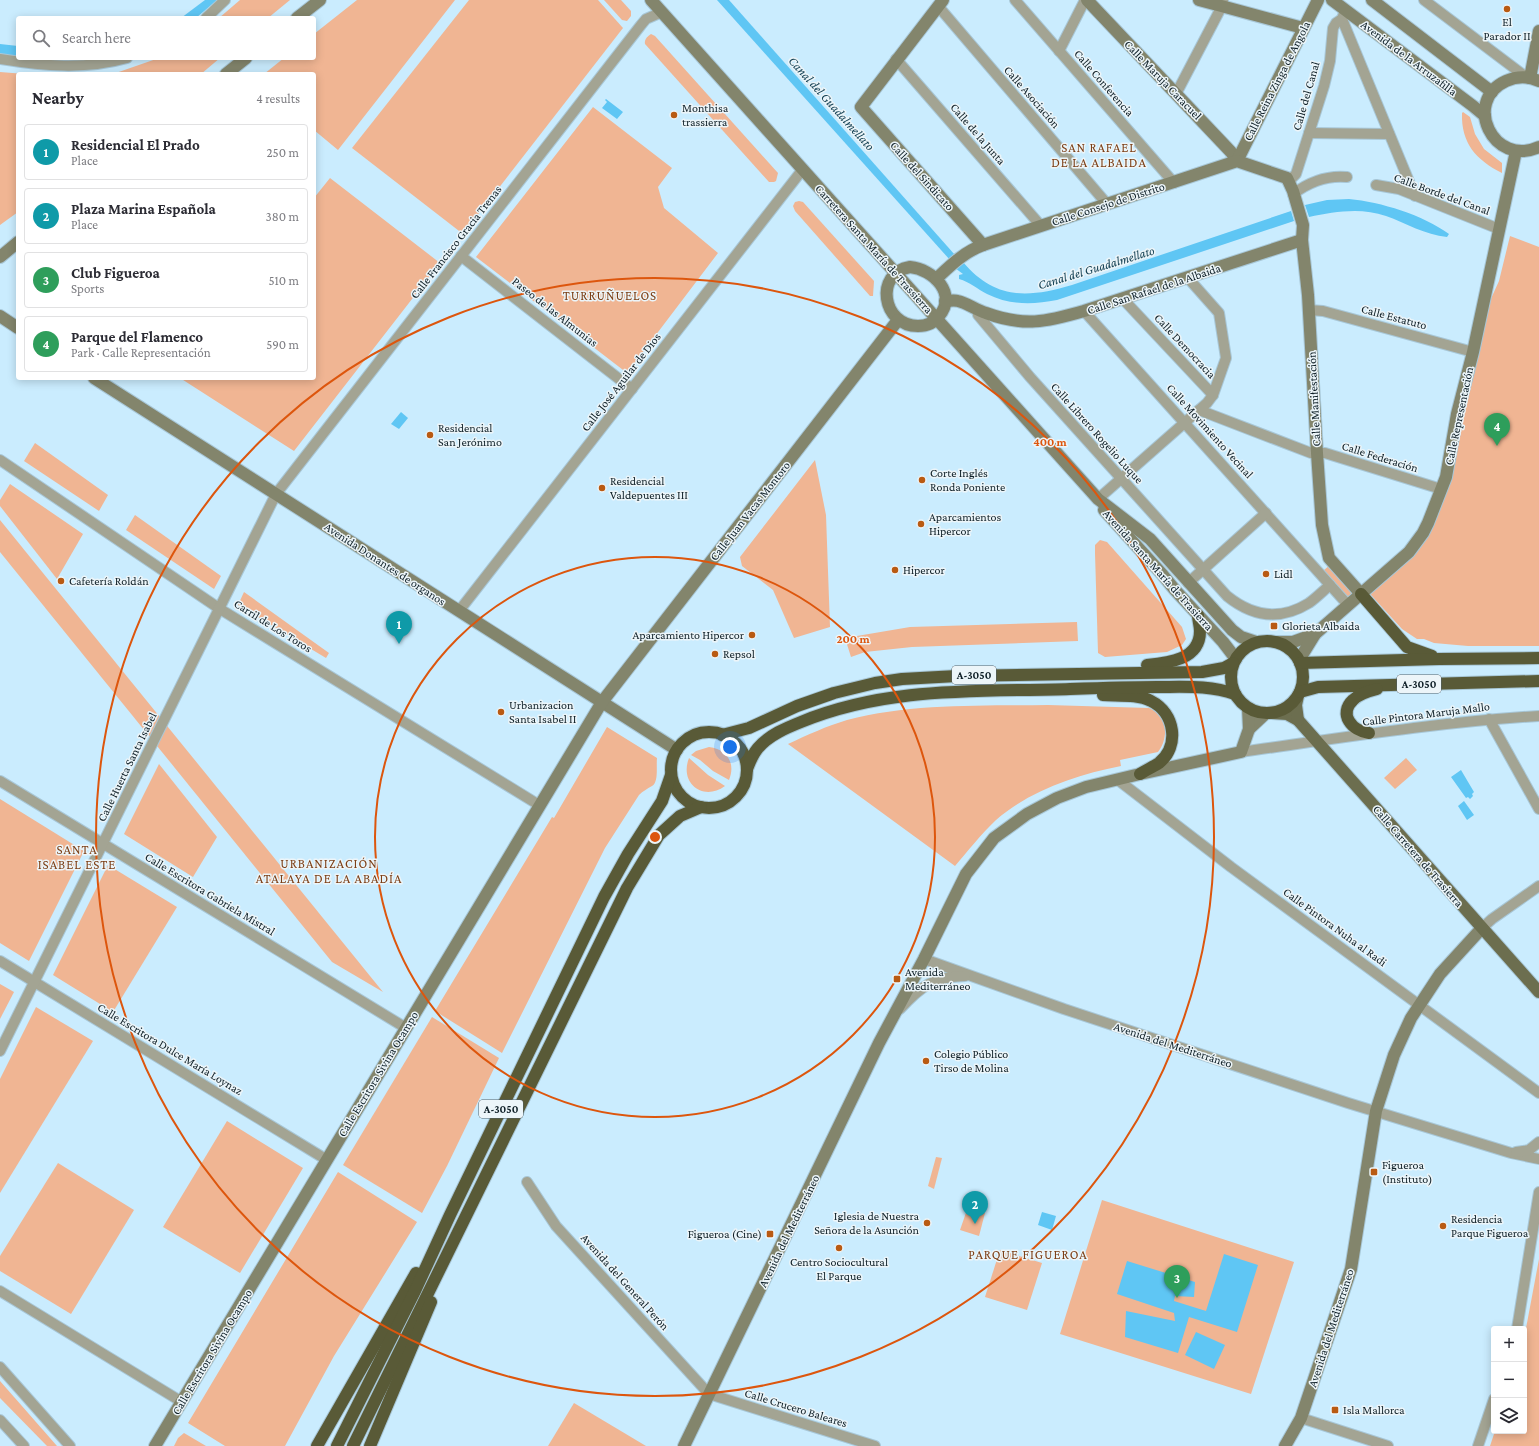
<!DOCTYPE html>
<html lang="en">
<head>
<meta charset="utf-8">
<style>
  body { margin:0; font-family:"Crimson Pro",serif; background:#f7f7f7; color:#2b2b33 }
  .controls { position:absolute; right:12px; bottom:12px; display:grid; overflow:hidden; border-radius:4px; box-shadow:0 2px 10px #0003 }
  .controls button { width:36px; height:36px; display:grid; place-items:center; padding:0; border:0; border-bottom:1px solid #e1e1e2; background:#fff; color:#2b2b33; font:20px sans-serif }
  .you { position:absolute; left:730px; top:747px; width:14px; height:14px; margin:-10px; border:3px solid #fff; border-radius:50%; background:#1a73e8; box-shadow:0 0 0 6px #1a73e833 }
  .badge { display:grid; place-items:center; width:26px; height:26px; border-radius:50%; background:#2563eb; color:#fff; font-size:13px; font-weight:700 }
  .pin { position:absolute; translate:-50% -33px; filter:drop-shadow(0 1px 2px #0008) }
  .pin::after { content:''; position:absolute; top:21px; width:14px; height:12px; background:inherit; clip-path:polygon(0 0,100% 0,50% 100%) }
  .list { margin:0; padding:0; list-style:none }
  h2 { display:flex; justify-content:space-between; align-items:center; height:52px; margin:0; padding:0 16px; font-size:17px }
  h2 small { font-size:13px; font-weight:400; color:#7c7c81 }
  .list li { display:grid; grid-template-columns:26px 1fr auto; gap:12px; align-items:center; box-sizing:border-box; height:56px; margin:0 8px 8px; padding:0 8px; border:1px solid #e1e1e2; border-radius:4px }
  .list b { display:block; font-size:15px; white-space:nowrap }
  .list p { margin:0; font-size:13px; white-space:nowrap; color:#7c7c81 }
  .list em { font-size:13px; font-style:normal; color:#7c7c81 }
  .icon { flex:none; width:22px; height:22px; fill:none; stroke:currentColor; stroke-width:2; stroke-linecap:round; stroke-linejoin:round }
  .map { position:relative; flex:none; width:1539px; height:1446px; overflow:hidden }
  .search { position:absolute; background:#fff; box-shadow:0 2px 10px #0003; left:16px; top:16px; width:300px; height:44px; display:flex; align-items:center; gap:10px; box-sizing:border-box; padding:0 14px; border-radius:4px; color:#7c7c81; font-size:15px }
  .panel { position:absolute; background:#fff; box-shadow:0 2px 10px #0003; left:16px; top:72px; width:300px; height:308px; border-radius:4px }
  .map>svg:first-child { display:block }
  .green { fill:#f0b593 }
  .water { fill:#5fc6f4 }
  .lines { fill:none; stroke-linecap:round; stroke-linejoin:round }
  .street-casing { stroke:#a8c7d7; stroke-width:12 }
  .secondary-casing { stroke:#a8c7d7; stroke-width:14 }
  .primary-casing { stroke:#a8c7d7; stroke-width:14 }
  .highway-casing { stroke:#a8c7d7; stroke-width:14 }
  .street { stroke:#a3a493; stroke-width:10 }
  .secondary { stroke:#83856c; stroke-width:12 }
  .primary { stroke:#6c6e4f; stroke-width:12 }
  .highway { stroke:#595a37; stroke-width:12 }
  .ring { fill:none; stroke:#dd560d; stroke-width:2 }
  .poi-dot { fill:#b95a12; stroke:#ecf5f9; stroke-width:1.5 }
  .labels { text-anchor:middle; stroke-width:3; stroke-linejoin:round; paint-order:stroke }
  .shield { fill:#ecf5f9; stroke:#515f66; stroke-width:1 }
  .shield-label { font-size:11px; font-weight:bold; fill:#0e1f27 }
  .poi-label { font-size:12px; fill:#0e1f27; stroke:#ecf5f9; text-anchor:start }
  .street-label { font-size:12px; fill:#0e1f27; stroke:#ecf5f9 }
  .water-label { font-size:13px; font-style:italic; fill:#144154; stroke:#ecf5f9 }
  .neighbourhood-label { font-size:13px; letter-spacing:1px; fill:#7c3f16; stroke:#ecf5f9 }
  .centre { fill:#dd560d; stroke:#ecf5f9; stroke-width:2 }
  .ring-label { font-size:12px; text-anchor:middle; font-weight:bold; fill:#dd560d; stroke:#ecf5f9; stroke-width:3; stroke-linejoin:round; paint-order:stroke }
</style>
</head>
<body>
<div class="map">
<svg width="1539" height="1446" viewBox="0 0 1539 1446">
  <rect width="100%" height="100%" fill="#caecfe"/>
  <g class="green">
    <polygon points="240,0 290,0 268,18 219,18"/>
    <polygon points="357,0 455,0 338,150 314,130 314,74 264,74 284,58 314,58 314,34"/>
    <polygon points="469,0 598,0 623,28 463,234 352,148"/>
    <polygon points="604,0 621,0 631,11 631,16 627,21 622,20"/>
    <path d="M651,34l4,2 123,137 -2,8 -2,1h-5l-124,-138c-1,-5 3,-8 6,-10z"/>
    <polygon points="159,58 220,58 201,74 113,74"/>
    <polygon points="0,72 25,74 18,74 18,212 0,225"/>
    <polygon points="593,107 672,168 658,187 664,208 718,253 627,373 476,257"/>
    <path d="M1463,112l7,5 5,17 9,15 18,14v10c-26,-13 -41,-30 -40,-60z"/>
    <polygon points="330,178 440,263 294,451 180,378 314,378 314,198"/>
    <polygon points="799,201 803,202 874,281 873,296 870,296 795,211 793,206 795,202"/>
    <polygon points="1510,236 1539,247 1539,646 1468,646 1434,643 1424,639 1417,639 1402,629 1371,595 1371,593 1416,548 1459,420 1462,420 1489,303 1499,281"/>
    <polygon points="35,443 108,495 99,511 24,461"/>
    <polygon points="815,460 826,515 830,627 794,638 773,590 742,566 740,557"/>
    <polygon points="10,484 83,534 57,579 0,506 0,500"/>
    <polygon points="135,515 221,576 214,589 126,530"/>
    <polygon points="0,520 383,992 332,962 0,552"/>
    <polygon points="1100,540 1107,542 1182,627 1186,639 1182,645 1167,652 1105,657 1098,653 1095,553 1095,545"/>
    <polygon points="1331,564 1356,590 1347,598 1323,571"/>
    <polygon points="244,592 329,653 326,658 238,605"/>
    <polygon points="1077,622 1078,641 912,647 865,652 851,657 845,638 910,627"/>
    <path d="M1048,705l101,3c19,7 20,30 9,44l-38,8 1,6c-45,9 -90,24 -125,54 -15,14 -28,31 -41,46l-167,-122c19,-9 39,-18 59,-24 64,-17 136,-14 201,-15z"/>
    <path d="M607,727l50,31c-1,8 2,24 -5,28 -5,3 -9,5 -13,9l-34,53 -103,205 -67,-42 117,-194 2,1z"/>
    <path d="M709,747c18,2 27,16 20,33l-16,-9 -13,-11 -9,-5 5,-4z"/>
    <path d="M689,758l19,17 17,11c-22,16 -46,-3 -36,-28z"/>
    <polygon points="1406,758 1417,770 1395,789 1384,778"/>
    <polygon points="159,764 217,837 193,877 124,834"/>
    <polygon points="0,799 84,851 29,961 0,943"/>
    <polygon points="108,865 177,907 113,1012 53,975"/>
    <polygon points="0,984 14,992 0,1019"/>
    <polygon points="36,1007 93,1041 0,1193 0,1079"/>
    <polygon points="432,1017 499,1058 447,1166 422,1213 343,1165"/>
    <polygon points="227,1121 303,1168 240,1273 163,1227"/>
    <polygon points="936,1157 942,1158 934,1189 928,1186"/>
    <polygon points="58,1163 134,1210 71,1314 0,1271 0,1256"/>
    <polygon points="338,1172 417,1222 334,1356 285,1446 225,1446 188,1423"/>
    <polygon points="1102,1200 1294,1262 1251,1394 1060,1334"/>
    <polygon points="968,1207 985,1213 979,1236 960,1230"/>
    <polygon points="1000,1250 1042,1263 1027,1310 985,1297"/>
    <polygon points="1539,1259 1539,1446 1490,1446 1495,1431 1524,1431 1524,1339"/>
    <polygon points="0,1382 0,1381 57,1446 47,1446 0,1398"/>
    <polygon points="574,1403 646,1446 548,1446"/>
    <polygon points="184,1433 206,1446 174,1446 178,1438"/>
  </g>
  <g class="water">
    <polygon points="205,0 217,0 196,18 181,18"/>
    <polygon points="717,0 729,0 955,255 950,260"/>
    <polygon points="0,44 18,46 18,56 0,54"/>
    <path d="M30,58h77c-25,6 -52,3 -77,0z"/>
    <polygon points="606,99 623,112 617,119 602,108 607,102 605,100"/>
    <path d="M1349,199c32,3 74,16 100,35l-2,3c-22,-2 -41,-14 -61,-21 -26,-9 -52,-4 -77,1l-4,-12 22,-5z"/>
    <path d="M1291,211l3,10 -237,79c-25,5 -48,5 -70,-6 -10,-5 -17,-12 -28,-15v-4l4,-1 -8,-6 8,-6c32,38 65,36 109,23z"/>
    <polygon points="401,412 408,418 399,429 391,424"/>
    <polygon points="1461,770 1474,792 1472,794 1473,796 1470,799 1468,797 1466,798 1451,777"/>
    <polygon points="1464,801 1474,815 1467,820 1458,806"/>
    <polygon points="1042,1212 1056,1216 1052,1230 1038,1225"/>
    <polygon points="1224,1254 1258,1265 1237,1332 1189,1317 1178,1353 1125,1337 1126,1311 1175,1321 1174,1313 1117,1294 1127,1261 1195,1282 1194,1297 1175,1296 1174,1301 1206,1311"/>
    <polygon points="1196,1332 1225,1345 1214,1369 1185,1355"/>
  </g>
  <g class="lines">
    <g class="street-casing">
      <g id="street">
        <polyline points="1015,0 1174,183"/>
        <polyline points="1424,0 1526,77"/>
        <polyline points="938,6 1107,204"/>
        <polyline points="1345,10 1342,19 1415,196"/>
        <polyline points="206,18 225,0"/>
        <polyline points="1059,51 1085,0"/>
        <path d="M0,59c43,7 85,11 127,-1"/>
        <polyline points="896,59 1041,226"/>
        <polyline points="1176,94 1222,6 1223,0"/>
        <polyline points="1309,133 1389,134"/>
        <polyline points="1289,181 1296,174 1324,86 1330,61 1333,28 1336,23 1342,19"/>
        <polyline points="1376,185 1399,189 1499,229"/>
        <path d="M1293,194c16,-12 33,-19 54,-17"/>
        <polyline points="461,256 632,389"/>
        <polyline points="1122,298 1213,395"/>
        <path d="M979,310l-1,5 52,62 197,219c26,21 53,25 82,7 7,-5 14,-12 21,-18"/>
        <polyline points="1309,310 1323,311 1473,352"/>
        <polyline points="1084,311 1348,605"/>
        <polyline points="1199,410 1311,453 1325,453 1441,489"/>
        <polyline points="0,460 220,609 539,805"/>
        <polyline points="1098,499 1207,403 1213,395 1226,358 1219,313 1188,278"/>
        <polyline points="1188,583 1266,513"/>
        <polyline points="459,611 803,169"/>
        <polyline points="1489,719 1539,809"/>
        <path d="M1241,752c99,-14 198,-30 298,-36"/>
        <polyline points="1118,780 1231,867 1539,1093"/>
        <polyline points="0,781 406,1028"/>
        <polyline points="1482,928 1492,919 1539,886"/>
        <polyline points="924,959 1064,1009 1348,1103 1511,1153 1539,1159"/>
        <polyline points="0,961 327,1160"/>
        <path d="M900,1009c21,-23 33,-32 65,-33"/>
        <polyline points="0,1051 276,494 641,25 646,19 662,12"/>
        <polyline points="1516,1152 1529,1150 1539,1142"/>
        <polyline points="527,1182 556,1226 709,1394 875,1446"/>
        <polyline points="0,1291 182,1402"/>
        <polyline points="1517,1329 1539,1192"/>
        <polyline points="0,1367 70,1446"/>
        <polyline points="1301,1418 1388,1446"/>
        <polyline points="0,1420 24,1446"/>
        <polyline points="1478,1446 1494,1399"/>
      </g>
    </g>
    <g class="secondary-casing">
      <g id="secondary">
        <polyline points="651,0 1098,499 1150,539 1232,630 1241,637 1256,642"/>
        <polyline points="943,0 861,107 983,245"/>
        <polyline points="1087,0 1231,152 1237,161"/>
        <polyline points="1199,0 1303,28"/>
        <polyline points="1332,0 1473,106 1485,116"/>
        <polyline points="1372,0 1492,92"/>
        <polyline points="297,18 320,0"/>
        <polyline points="226,74 246,58"/>
        <polyline points="1530,78 1539,31"/>
        <path d="M1539,81c-11,-5 -22,-5 -33,0 -44,20 -13,87 33,66"/>
        <polyline points="1237,161 1318,0"/>
        <polyline points="0,257 18,242"/>
        <path d="M910,267c23,2 48,27 29,49 -5,7 -13,10 -21,10 -36,0 -44,-53 -8,-59z"/>
        <path d="M936,279c15,-14 28,-27 47,-34l254,-84 50,17 6,13 10,34 -1,15 6,55 9,158 5,72 7,33 32,36"/>
        <path d="M945,301c4,0 9,-1 13,0 9,2 18,9 28,12 38,14 60,9 98,-2l218,-71"/>
        <polyline points="0,316 18,328"/>
        <polyline points="94,378 677,750"/>
        <polyline points="1104,510 1162,574 1175,590 1223,642 1236,659"/>
        <polyline points="1277,642 1293,642 1315,634"/>
        <polyline points="1299,660 1315,634 1409,552 1423,533 1428,523 1446,477 1457,414 1473,352 1516,151"/>
        <polyline points="1249,729 1265,714"/>
        <polyline points="155,1446 602,702 898,320"/>
        <polyline points="684,1446 879,1043 924,959 966,874 994,838 1027,814 1057,798 1086,787 1140,774 1241,752 1249,729 1248,708"/>
        <polyline points="1285,1446 1301,1418 1351,1269 1376,1111 1394,1055 1411,1018 1440,974 1482,928"/>
      </g>
    </g>
    <g class="primary-casing">
      <g id="primary">
        <polyline points="1272,713 1287,714 1298,720 1539,992"/>
        <polyline points="1298,720 1296,705 1298,696"/>
      </g>
    </g>
    <g class="highway-casing">
      <g id="highway">
        <polyline points="1361,594 1407,647 1432,656"/>
        <circle cx="1267" cy="677" r="36"/>
        <polyline points="1300,663 1439,659 1539,658"/>
        <path d="M1147,665c21,-2 53,-5 53,-34 0,-5 -2,-11 -2,-16"/>
        <polyline points="1300,692 1318,687 1539,681"/>
        <path d="M1103,695c15,1 35,-1 48,6 24,12 29,45 8,62 -6,4 -13,7 -19,11"/>
        <circle cx="709" cy="770" r="38"/>
        <path d="M1369,733c-17,-2 -31,-19 -16,-33 6,-6 16,-9 24,-11"/>
        <polyline points="722,735 749,728 797,706 834,693 875,683 902,679 957,676 1202,672 1224,668 1233,663"/>
        <path d="M747,769c3,-7 5,-14 11,-21 11,-13 28,-20 43,-26 88,-36 176,-30 269,-33 29,-1 58,-2 87,-2 27,0 53,-2 78,7"/>
        <polyline points="317,1446 416,1273"/>
        <polyline points="337,1446 415,1291 450,1215 604,897 628,854 662,801 671,775"/>
        <polyline points="353,1446 627,888 659,835 680,816 701,807"/>
        <polyline points="370,1446 431,1302"/>
      </g>
    </g>
    <use href="#street" class="street"/>
    <use href="#secondary" class="secondary"/>
    <use href="#primary" class="primary"/>
    <use href="#highway" class="highway"/>
  </g>
  <g class="ring">
    <circle cx="655" cy="837" r="280"/>
    <circle cx="655" cy="837" r="559"/>
  </g>
  <g class="poi-dot">
    <circle cx="1507" cy="9" r="4"/>
    <circle cx="674" cy="115" r="4"/>
    <circle cx="430" cy="435" r="4"/>
    <circle cx="922" cy="480" r="4"/>
    <circle cx="602" cy="488" r="4"/>
    <circle cx="921" cy="524" r="4"/>
    <circle cx="895" cy="570" r="4"/>
    <circle cx="1266" cy="574" r="4"/>
    <circle cx="61" cy="581" r="4"/>
    <rect x="1270" y="622" width="8" height="8" rx="2"/>
    <circle cx="752" cy="635" r="4"/>
    <circle cx="715" cy="654" r="4"/>
    <circle cx="501" cy="712" r="4"/>
    <rect x="893" y="975" width="8" height="8" rx="2"/>
    <circle cx="926" cy="1061" r="4"/>
    <rect x="1370" y="1168" width="8" height="8" rx="2"/>
    <circle cx="927" cy="1223" r="4"/>
    <circle cx="1443" cy="1226" r="4"/>
    <rect x="766" y="1230" width="8" height="8" rx="2"/>
    <circle cx="839" cy="1248" r="4"/>
    <rect x="1331" y="1406" width="8" height="8" rx="2"/>
  </g>
  <g class="labels">
    <g class="shield">
      <rect x="952" y="666" width="44" height="18" rx="3"/>
      <rect x="1397" y="675" width="44" height="18" rx="3"/>
      <rect x="479" y="1100" width="44" height="18" rx="3"/>
    </g>
    <g class="shield-label">
      <text x="974" y="679">A-3050</text>
      <text x="1419" y="688">A-3050</text>
      <text x="501" y="1113">A-3050</text>
    </g>
    <g class="poi-label">
      <text x="1507" y="26" text-anchor="middle">El<tspan x="1507" dy="14">Parador II</tspan></text>
      <text x="682" y="112">Monthisa<tspan x="682" dy="14">trassierra</tspan></text>
      <text x="438" y="432">Residencial<tspan x="438" dy="14">San Jerónimo</tspan></text>
      <text x="930" y="477">Corte Inglés<tspan x="930" dy="14">Ronda Poniente</tspan></text>
      <text x="610" y="485">Residencial<tspan x="610" dy="14">Valdepuentes III</tspan></text>
      <text x="929" y="521">Aparcamientos<tspan x="929" dy="14">Hipercor</tspan></text>
      <text x="903" y="574">Hipercor</text>
      <text x="1274" y="578">Lidl</text>
      <text x="69" y="585">Cafetería Roldán</text>
      <text x="1282" y="630">Glorieta Albaida</text>
      <text x="744" y="639" text-anchor="end">Aparcamiento Hipercor</text>
      <text x="723" y="658">Repsol</text>
      <text x="509" y="709">Urbanizacion<tspan x="509" dy="14">Santa Isabel II</tspan></text>
      <text x="905" y="976">Avenida<tspan x="905" dy="14">Mediterráneo</tspan></text>
      <text x="934" y="1058">Colegio Público<tspan x="934" dy="14">Tirso de Molina</tspan></text>
      <text x="1382" y="1169">Figueroa<tspan x="1382" dy="14">(Instituto)</tspan></text>
      <text x="919" y="1220" text-anchor="end">Iglesia de Nuestra<tspan x="919" dy="14">Señora de la Asunción</tspan></text>
      <text x="1451" y="1223">Residencia<tspan x="1451" dy="14">Parque Figueroa</tspan></text>
      <text x="762" y="1238" text-anchor="end">Figueroa (Cine)</text>
      <text x="839" y="1266" text-anchor="middle">Centro Sociocultural<tspan x="839" dy="14">El Parque</tspan></text>
      <text x="1343" y="1414">Isla Mallorca</text>
    </g>
    <g class="street-label">
      <text transform="translate(1409 58) rotate(37)" y="4">Avenida de la Arruzafilla</text>
      <text transform="translate(1163 80) rotate(46)" y="4">Calle Maruja Caracuel</text>
      <text transform="translate(1277 81) rotate(-63)" y="4">Calle Reina Zinga de Angola</text>
      <text transform="translate(1104 83) rotate(49)" y="4">Calle Conferencia</text>
      <text transform="translate(1306 96) rotate(-74)" y="4">Calle del Canal</text>
      <text transform="translate(1032 97) rotate(49)" y="4">Calle Asociación</text>
      <text transform="translate(978 134) rotate(49)" y="4">Calle de la Junta</text>
      <text transform="translate(922 176) rotate(48)" y="4">Calle del Sindicato</text>
      <text transform="translate(1442 194) rotate(20)" y="4">Calle Borde del Canal</text>
      <text transform="translate(1108 204) rotate(-18)" y="4">Calle Consejo de Distrito</text>
      <text transform="translate(456 242) rotate(-52)" y="4">Calle Francisco Gracia Trenas</text>
      <text transform="translate(874 249) rotate(48)" y="4">Carretera Santa María de Trassierra</text>
      <text transform="translate(1154 289) rotate(-18)" y="4">Calle San Rafael de la Albaida</text>
      <text transform="translate(555 312) rotate(38)" y="4">Paseo de las Almunias</text>
      <text transform="translate(1394 317) rotate(15)" y="4">Calle Estatuto</text>
      <text transform="translate(1185 346) rotate(47)" y="4">Calle Democracia</text>
      <text transform="translate(621 382) rotate(-52)" y="4">Calle José Aguilar de Dios</text>
      <text transform="translate(1314 399) rotate(-93)" y="4">Calle Manifestación</text>
      <text transform="translate(1459 416) rotate(-78)" y="4">Calle Representación</text>
      <text transform="translate(1210 431) rotate(48)" y="4">Calle Movimiento Vecinal</text>
      <text transform="translate(1097 433) rotate(48)" y="4">Calle Librero Rogelio Luque</text>
      <text transform="translate(1380 457) rotate(17)" y="4">Calle Federación</text>
      <text transform="translate(750 511) rotate(-52)" y="4">Calle Juan Vacas Montoro</text>
      <text transform="translate(385 564) rotate(33)" y="4">Avenida Donantes de organos</text>
      <text transform="translate(1158 570) rotate(48)" y="4">Avenida Santa María de Trasierra</text>
      <text transform="translate(273 626) rotate(32)" y="4">Carril de Los Toros</text>
      <text transform="translate(1426 714) rotate(-7)" y="4">Calle Pintora Maruja Mallo</text>
      <text transform="translate(127 767) rotate(-64)" y="4">Calle Huerta Santa Isabel</text>
      <text transform="translate(1418 856) rotate(49)" y="4">Calle Carretera de Trasierra</text>
      <text transform="translate(210 894) rotate(31)" y="4">Calle Escritora Gabriela Mistral</text>
      <text transform="translate(1335 927) rotate(36)" y="4">Calle Pintora Nuha al Radi</text>
      <text transform="translate(1173 1045) rotate(18)" y="4">Avenida del Mediterráneo</text>
      <text transform="translate(170 1049) rotate(31)" y="4">Calle Escritora Dulce María Loynaz</text>
      <text transform="translate(378 1074) rotate(-59)" y="4">Calle Escritora Sivina Ocampo</text>
      <text transform="translate(789 1231) rotate(-64)" y="4">Avenida del Mediterráneo</text>
      <text transform="translate(625 1282) rotate(48)" y="4">Avenida del General Perón</text>
      <text transform="translate(1331 1328) rotate(-72)" y="4">Avenida del Mediterráneo</text>
      <text transform="translate(212 1352) rotate(-59)" y="4">Calle Escritora Sivina Ocampo</text>
      <text transform="translate(796 1408) rotate(17)" y="4">Calle Crucero Baleares</text>
    </g>
    <g class="water-label">
      <text transform="translate(832 103) rotate(48)" y="5">Canal del Guadalmellato</text>
      <text transform="translate(1096 267) rotate(-17)" y="5">Canal del Guadalmellato</text>
    </g>
    <g class="neighbourhood-label">
      <text x="1099" y="152">SAN RAFAEL<tspan x="1099" dy="15">DE LA ALBAIDA</tspan></text>
      <text x="610" y="300">TURRUÑUELOS</text>
      <text x="77" y="854">SANTA<tspan x="77" dy="15">ISABEL ESTE</tspan></text>
      <text x="329" y="868">URBANIZACIÓN<tspan x="329" dy="15">ATALAYA DE LA ABADÍA</tspan></text>
      <text x="1028" y="1259">PARQUE FIGUEROA</text>
    </g>
  </g>
  <circle cx="655" cy="837" r="6" class="centre"/>
  <g class="ring-label">
    <text x="1050" y="446">400 m</text>
    <text x="853" y="643">200 m</text>
  </g>
</svg>
<div class="controls">
<button>+</button>
<button>−</button>
<button><svg class="icon" aria-label="layers" viewBox="0 0 24 24"><path d="M12 4l9 5-9 5-9-5zM3 14l9 5 9-5"/></svg></button>
</div>
<div class="you"></div>
<div class="pin badge" style="left:399px;top:644px;background:#0f9aa8">1</div>
<div class="pin badge" style="left:975px;top:1224px;background:#0f9aa8">2</div>
<div class="pin badge" style="left:1177px;top:1298px;background:#2e9e5b">3</div>
<div class="pin badge" style="left:1497px;top:446px;background:#2e9e5b">4</div>
<div class="search"><svg class="icon" aria-label="search" viewBox="0 0 24 24"><circle cx="10" cy="10" r="6"/><path d="M15 15l6 6"/></svg>Search here</div>
<section class="panel">
<h2>Nearby<small>4 results</small></h2>
<ul class="list">
<li><span class="badge" style="background:#0f9aa8">1</span><div><b>Residencial El Prado</b><p>Place</p></div><em>250 m</em></li>
<li><span class="badge" style="background:#0f9aa8">2</span><div><b>Plaza Marina Española</b><p>Place</p></div><em>380 m</em></li>
<li><span class="badge" style="background:#2e9e5b">3</span><div><b>Club Figueroa</b><p>Sports</p></div><em>510 m</em></li>
<li><span class="badge" style="background:#2e9e5b">4</span><div><b>Parque del Flamenco</b><p>Park · Calle Representación</p></div><em>590 m</em></li>
</ul>
</section>
</div>
</body>
</html>
